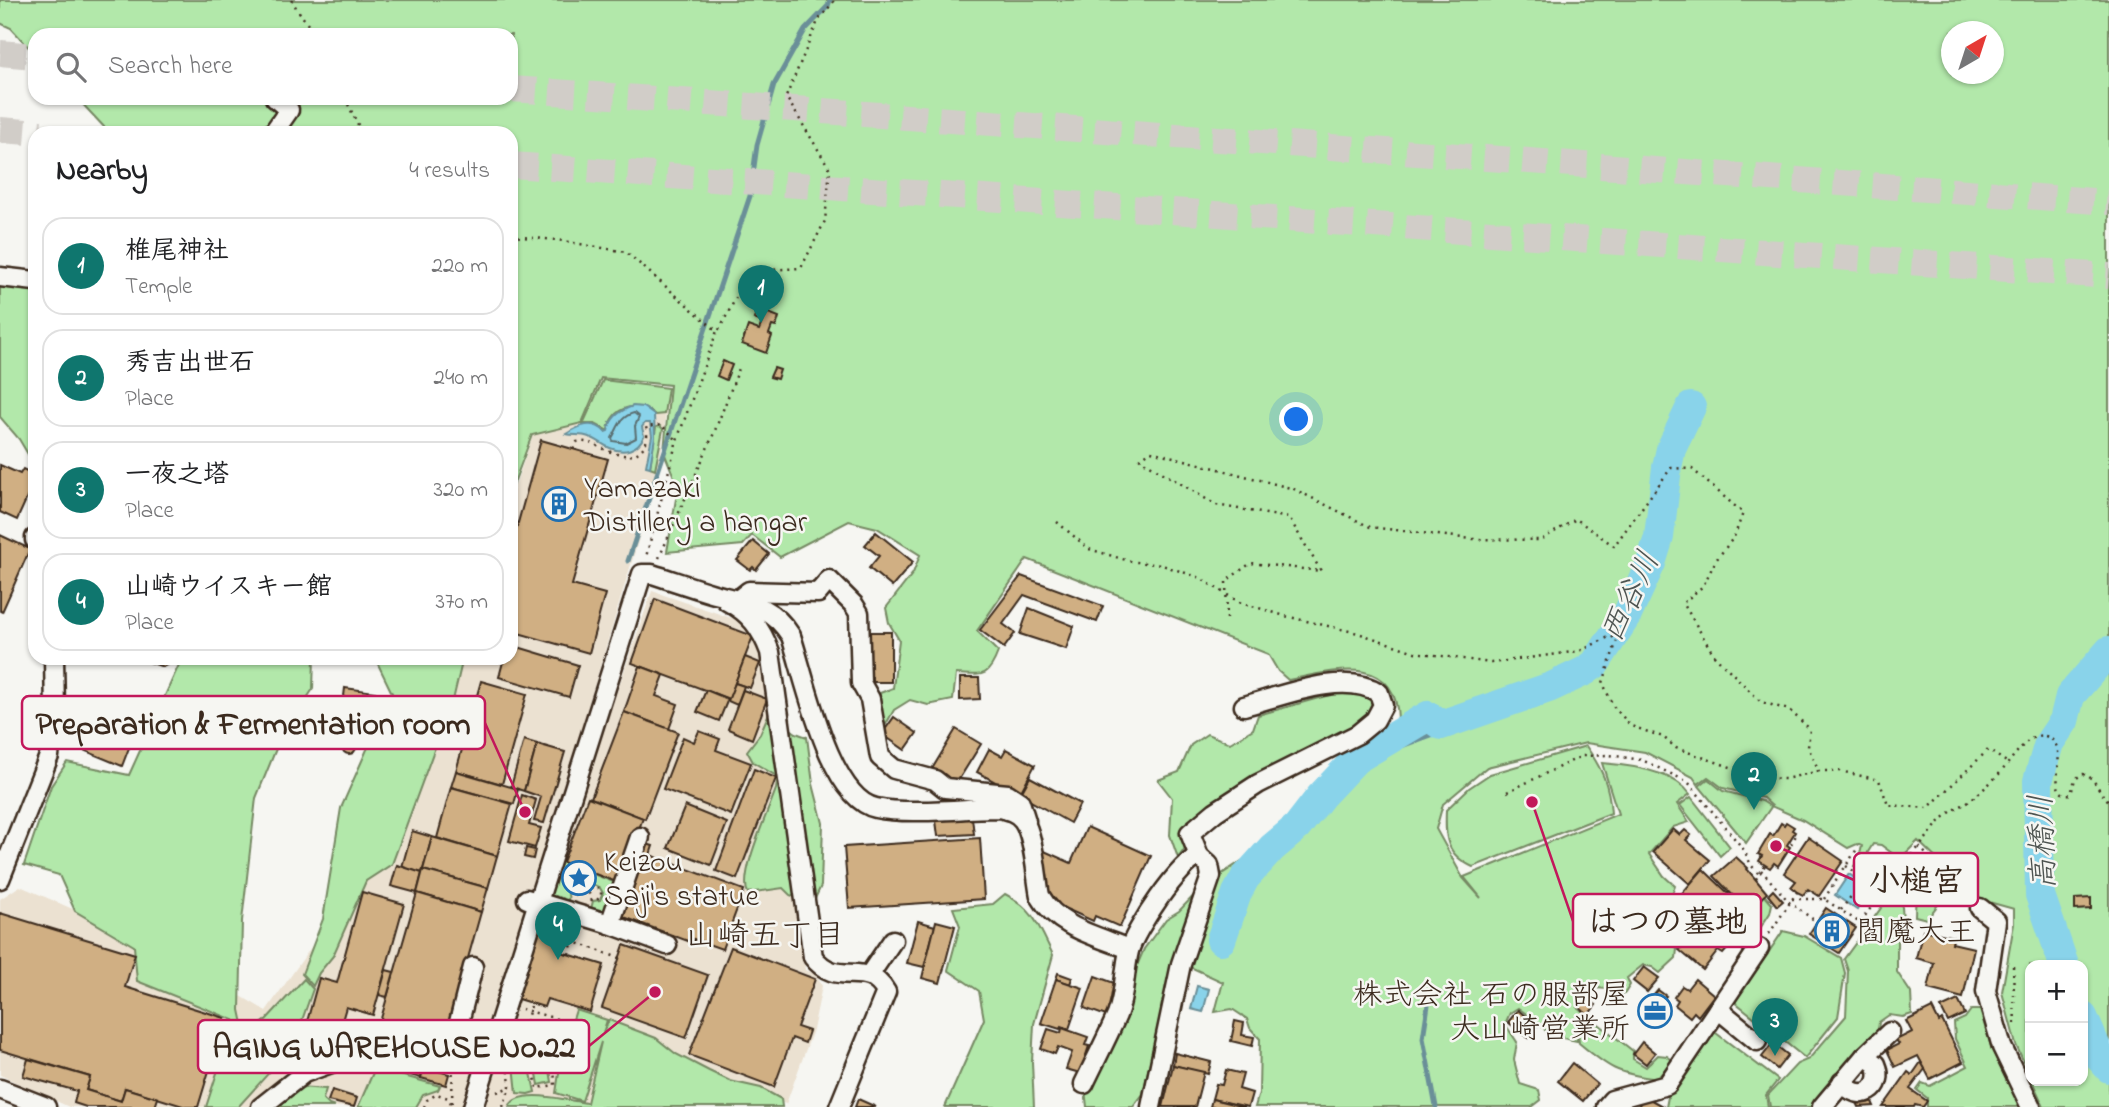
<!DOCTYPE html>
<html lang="en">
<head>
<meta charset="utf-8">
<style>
  body { margin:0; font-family:"Indie Flower","Klee One",sans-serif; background:#f6f6f6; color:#202124 }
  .controls { position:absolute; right:21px; bottom:21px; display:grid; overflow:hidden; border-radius:14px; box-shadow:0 2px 5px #0004 }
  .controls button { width:63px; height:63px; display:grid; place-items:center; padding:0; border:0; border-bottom:2px solid #e0e0e0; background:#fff; color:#202124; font:35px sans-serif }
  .compass { position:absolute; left:1941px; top:21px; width:63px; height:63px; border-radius:50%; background:#fff; box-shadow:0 2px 5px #0004; rotate:39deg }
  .you { position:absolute; left:1297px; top:420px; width:24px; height:24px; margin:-18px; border:5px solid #fff; border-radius:50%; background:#1a73e8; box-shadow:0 0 0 10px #1a73e833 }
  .badge { display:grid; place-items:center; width:46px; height:46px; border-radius:50%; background:#0f766e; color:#fff; font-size:23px; font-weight:700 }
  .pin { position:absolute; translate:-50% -58px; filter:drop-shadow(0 2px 4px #0008) }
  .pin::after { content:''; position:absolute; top:37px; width:24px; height:21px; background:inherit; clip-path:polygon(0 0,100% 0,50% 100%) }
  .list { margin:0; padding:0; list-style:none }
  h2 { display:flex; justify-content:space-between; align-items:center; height:91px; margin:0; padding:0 28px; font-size:30px }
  h2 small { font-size:23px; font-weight:400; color:#757577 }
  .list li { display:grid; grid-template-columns:46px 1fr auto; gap:21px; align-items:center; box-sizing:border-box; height:98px; margin:0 14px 14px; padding:0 14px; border:2px solid #e0e0e0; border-radius:21px }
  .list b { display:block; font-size:26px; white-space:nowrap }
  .list p { margin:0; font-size:23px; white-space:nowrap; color:#757577 }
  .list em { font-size:23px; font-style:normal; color:#757577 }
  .icon { flex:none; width:38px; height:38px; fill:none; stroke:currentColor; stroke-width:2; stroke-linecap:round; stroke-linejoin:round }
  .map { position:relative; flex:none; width:2109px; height:1107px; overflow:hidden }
  .search { position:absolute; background:#fff; box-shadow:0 2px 5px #0004; left:28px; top:28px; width:490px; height:77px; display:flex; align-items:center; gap:18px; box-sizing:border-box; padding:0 24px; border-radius:21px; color:#757577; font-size:26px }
  .panel { position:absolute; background:#fff; box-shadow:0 2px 5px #0004; left:28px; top:126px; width:490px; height:539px; border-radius:21px }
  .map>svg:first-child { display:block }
  .built { fill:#ebe1d1 }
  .green { fill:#b2e8aa; stroke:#768964; stroke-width:2; fill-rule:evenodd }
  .water { fill:#89d3ea; stroke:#6a8f98; stroke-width:2 }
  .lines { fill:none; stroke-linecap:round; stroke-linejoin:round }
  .shore { stroke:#5a6e70; stroke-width:2 }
  .stream { stroke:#6a8f98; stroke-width:5 }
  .river { stroke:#89d3ea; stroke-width:30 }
  .building { fill:#d0af83; stroke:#3b2a1e; stroke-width:2 }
  .highway-tunnel { stroke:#d1cdc8; stroke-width:26; stroke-dasharray:26 13; stroke-linecap:butt }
  .minor-casing { stroke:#3b2a1e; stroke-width:23 }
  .path { stroke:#3b2a1e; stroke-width:2.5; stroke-dasharray:2 5; stroke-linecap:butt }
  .minor { stroke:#f6f6f2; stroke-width:18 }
  .labels { text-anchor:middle; stroke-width:5; stroke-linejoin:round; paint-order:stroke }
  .poi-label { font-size:30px; fill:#3b2a1e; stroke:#f6f6f2; text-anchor:start }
  .water-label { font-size:32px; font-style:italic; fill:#4e5451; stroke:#f6f6f2 }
  .neighbourhood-label { font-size:32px; fill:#3b2a1e; stroke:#f6f6f2 }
  .leader { fill:none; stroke:#c2185b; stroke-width:2.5 }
  .callout-dot { fill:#c2185b; stroke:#f6f6f2; stroke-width:2.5 }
  .callout { fill:#f6f6f2; stroke:#c2185b; stroke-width:2.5 }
  .callout-label { font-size:32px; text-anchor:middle; font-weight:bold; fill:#3b2a1e }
</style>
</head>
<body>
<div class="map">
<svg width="2109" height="1107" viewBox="0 0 2109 1107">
  <rect width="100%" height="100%" fill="#f6f6f2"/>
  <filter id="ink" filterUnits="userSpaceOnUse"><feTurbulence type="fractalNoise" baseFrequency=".0143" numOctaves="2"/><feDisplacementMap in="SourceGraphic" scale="14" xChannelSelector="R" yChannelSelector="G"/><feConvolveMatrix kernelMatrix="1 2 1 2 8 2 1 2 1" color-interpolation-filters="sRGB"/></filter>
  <g filter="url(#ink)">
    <g class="built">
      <polygon points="602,379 669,387 659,472 467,1107 69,1107 0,1075 0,899 20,886 155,945 266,1011 394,830 454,658 511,658 511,497 533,435 583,423"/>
      <polygon points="652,591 749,624 756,637 769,699 805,970 816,974 822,986 813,1030 786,1104 667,1067 616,1107 482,1107 539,915"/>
    </g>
    <g class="green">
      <path d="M0,0h2109v1107h-65l-12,-26h51v-116h-53v111l-14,-31 -14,-53 12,-68v-15l-36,-10 -60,-58 -18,18 -20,27 -14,-9 11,-18 8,5 8,-10 -12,-9 -8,-1 -5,8 -1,9 -8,7 -5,-2 5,-8 3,-12 -5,-2 -9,4 -45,-28 -30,-13 -10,-9 -40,-10 -15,-11 -10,7 -5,-7 -48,-25 -59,-9 -99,24 -44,37 -7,25 27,49 18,20 -17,-21 154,-63 -16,-51c26,2 72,8 88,31l-13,10 12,18 -16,5 -24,27 15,22 11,10 -16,40 18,23 -1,9 -16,15 -8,-6 -9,-2 -16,13 3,7 -5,8 -10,4 -7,-8 -12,-1 -10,7 -9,12 56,44v8l13,8 12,-12 9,1 5,4 -15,19c-41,-6 -47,-10 -78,-36l-2,-25v23l-28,-6 -8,-10 -23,-17 -8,5 -5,11 12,18 -3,18 6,24 19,6 2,10 -9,7h-277l4,-14 1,-54 -10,-11 -3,-9 -15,-10 -17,3 8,-30 -35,-16 21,-63 13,-29 82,-54 15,-13 25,-41 42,-33 12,-14c-2,-67 -66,-48 -110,-39l-10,-9 -10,-17 -241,-95 -50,72 21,21c-10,27 -16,23 -42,22l-3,26 -25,5 -18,-5 -16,10 -8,14 -6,-14v-17l13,-5 6,-48 -10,-17 -3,-15 27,-35 7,-18 -43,-27 -28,-7 -69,36 -28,-22 -9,10 -76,7 11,-65 -14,-35 6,-67 -69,-7 -19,45 -50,12 -21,56v-358h-406v-5l-28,-30h434v-63h-476v19l-24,-26 -11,-5zM1952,32h42v42h-42z"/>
      <polygon points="0,283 35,291 35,466 19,439 0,417"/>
      <path d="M603,380l65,8 -4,26 -9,1c-16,-16 -45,-8 -47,16l-13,-7h-12z"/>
      <polygon points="660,426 663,429 655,469 650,467 656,427"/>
      <polygon points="182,658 314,658 313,689 280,739 256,798 242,921 240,1010 246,1038 265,1021 304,979 313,989 293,1046 238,1107 206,1107 234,1020 137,981 134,946 75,911 59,875 24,865 51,786 67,762 129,775"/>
      <polygon points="375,658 463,658 454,696 392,864 366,881 333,956 319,973 313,986 302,974 323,919 341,808 392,693"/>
      <polygon points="1364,692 1372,698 1372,710 1354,728 1295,755 1231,791 1185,829 1186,847 1178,858 1170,835 1172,798 1158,780 1179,772 1191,745 1207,734 1230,743 1253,729 1258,715 1333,694"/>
      <path d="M769,713l27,20 11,4 6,47 10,39 -2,63 -9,19 -22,-10 -7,-7 -35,5c-10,-18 21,-83 28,-104l2,-12 -25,-15 -6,-11 13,-17z"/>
      <path d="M1586,746c16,23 23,38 25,67l-138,54c-28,-13 -28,-29 -27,-57l23,-22 21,-14z"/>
      <polygon points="1708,779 1723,791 1762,801 1771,807 1746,843 1699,786"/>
      <polygon points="1691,797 1730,847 1720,856 1680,805"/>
      <polygon points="1920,860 1949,890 1927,919 1915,916 1916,883 1902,880"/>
      <path d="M562,862l57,22 -12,26 -7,1 -9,-2 2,-8 7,-1 3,-7 -3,-5 -6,-3 -6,4 -5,-2 3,-9 -17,-5c-5,13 1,18 -1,29l-18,-6z"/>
      <polygon points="1900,882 1903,920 1897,930 1897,972 1911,993 1912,1014 1903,1017 1889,1015 1879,1022 1877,1037 1815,1107 1770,1107 1768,1095 1797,1064 1809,1059 1846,1016 1848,971 1844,959"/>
      <polygon points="1205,884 1172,961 1143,1094 1133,1107 1087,1107 1085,1089 1144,949 1166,919 1179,911"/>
      <path d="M1005,894c29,15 34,32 48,61l-19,69 -2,38 2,45h-89l39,-88 -5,-28 -31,-21 12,-44 -7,-18 40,-4z"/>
      <polygon points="1765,896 1772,904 1770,913 1757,933 1755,933 1755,919 1751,913 1751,908"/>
      <polygon points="1783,931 1804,936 1841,958 1845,973 1838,1017 1805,1058 1735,1002"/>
      <path d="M576,1010l31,10 -4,13 6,-13 47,18 20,16 33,17 21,10 31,7 20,11 1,8h-273c8,-21 60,-6 78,-4l14,-61 -19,59 -26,-8 4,-27v-30l7,2z"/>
      <polygon points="1971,1010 1980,1010 1992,1050 2020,1107 1927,1107 1927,1098 1917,1090 1922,1083 1930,1086 1968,1066 1955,1039 1954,1023 1965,1018"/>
      <polygon points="1712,1030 1778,1080 1766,1095 1768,1107 1666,1107 1669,1092"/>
      <polygon points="549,1064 552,1082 539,1085 536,1068"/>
      <polygon points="514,1065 530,1068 535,1092 528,1094 517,1093"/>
      <polygon points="375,1068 440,1086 438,1090 423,1095 416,1107 358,1107"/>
      <polygon points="299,1087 326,1089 323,1099 329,1105 335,1107 276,1107"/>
    </g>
    <g class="water">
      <path d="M633,406l10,1 11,8 1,22 -5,30 -4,-1 6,-30 -2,-13h-5l-3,4 2,9c-6,14 -20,18 -34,12 -8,-3 -13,-9 -21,-11 -8,-3 -15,-1 -23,-3 13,-8 27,-15 39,-2l3,-1c2,-13 13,-21 25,-25z"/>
      <polygon points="1849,874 1872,889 1857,910 1835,895"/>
      <polygon points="1197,986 1209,989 1203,1012 1191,1009"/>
    </g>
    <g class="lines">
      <path class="shore" d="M634,413l5,4 -4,9 1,12 -10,5 -13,-2 -1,-3c7,-11 7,-21 22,-25z"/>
      <g class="stream">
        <polyline points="628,561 750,196 757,145 774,85 805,30 828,6 830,0"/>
        <polyline points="1348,766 1434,734 1441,725"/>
        <polyline points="1428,1005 1423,1038 1436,1107"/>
      </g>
      <g class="river">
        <polyline points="1221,940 1237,893 1245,878 1272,848 1297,827 1321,796 1356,759 1428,716 1441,725 1551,687 1585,671 1595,664 1627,615 1651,563 1659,537 1667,467 1671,449 1691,407"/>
        <polyline points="2064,965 2040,895 2038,781 2049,743 2064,721 2070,696 2109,651"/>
        <polyline points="2083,1017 2101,1059 2109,1068"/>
      </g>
    </g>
    <g class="building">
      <polygon points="758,309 779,317 776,327 772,326 769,334 772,336 766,353 742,344 748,326 759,330 762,322 754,319"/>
      <polygon points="723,361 732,365 726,380 717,376"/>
      <polygon points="774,368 780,370 777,379 770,377"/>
      <polygon points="541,440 608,459 572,585 605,594 589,653 511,631 511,548"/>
      <polygon points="0,465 20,474 23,469 35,475 35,480 17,520 0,512"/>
      <polygon points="876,532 913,562 892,587 869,568 879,556 865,545"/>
      <polygon points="0,535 30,549 2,612 0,611"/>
      <polygon points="753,541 769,554 756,570 753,567 750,570 737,560"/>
      <polygon points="1021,576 1103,606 1097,622 1024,595 1003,624 1015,633 1004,648 980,630"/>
      <polygon points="655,599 753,636 729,699 632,663"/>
      <polygon points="1029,608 1074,626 1066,649 1020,634"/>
      <polygon points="867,632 891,632 891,682 872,682 872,677 867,677"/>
      <polygon points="511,645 578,665 569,697 499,677 504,658 511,658"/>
      <polygon points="745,657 760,663 750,688 735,683"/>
      <polygon points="138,658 172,658 170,663 163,667"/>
      <polygon points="640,666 664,675 656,696 678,704 669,729 624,712"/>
      <polygon points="960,678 979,678 980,699 960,700"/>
      <polygon points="481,681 527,694 502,784 456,771"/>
      <polygon points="735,683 744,686 737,705 728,701"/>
      <polygon points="345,688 375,692 372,717 342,713"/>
      <polygon points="706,690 728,699 719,721 697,712"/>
      <polygon points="743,690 767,699 752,739 728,729"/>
      <polygon points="624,712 678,732 645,819 591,798"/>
      <polygon points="89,714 135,732 122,766 76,747"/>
      <polygon points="894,717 917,733 905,750 882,734"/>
      <polygon points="956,729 981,744 956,784 932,769"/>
      <polygon points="699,731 720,739 716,750 751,763 731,815 663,789 683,737 694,742"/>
      <circle cx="349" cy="747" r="7"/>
      <polygon points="524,740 537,744 524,791 511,787"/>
      <polygon points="537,744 565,752 544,823 534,821 541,797 524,791"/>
      <polygon points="989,749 1002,756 1006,749 1035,765 1019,795 977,772"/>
      <polygon points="754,769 776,778 737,879 716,871"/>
      <polygon points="456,771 518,789 514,804 451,787"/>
      <polygon points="1030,777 1080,804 1070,823 1020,795"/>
      <polygon points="451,787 512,804 497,856 437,838"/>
      <polygon points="522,795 536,800 529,825 541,828 535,848 509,841"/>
      <polygon points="588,797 643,818 619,883 563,862"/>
      <polygon points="685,806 727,823 711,865 668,848"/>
      <polygon points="972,818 974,834 938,836 936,821"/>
      <polygon points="1786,822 1794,827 1792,830 1795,832 1787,845 1790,847 1778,866 1774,863 1770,868 1759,861 1762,856 1758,854 1770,834 1773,836 1781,823 1784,825"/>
      <polygon points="1087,827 1151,856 1120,927 1095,916 1093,921 1053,903 1047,887 1042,850 1071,863"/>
      <polygon points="1673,829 1680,835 1685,830 1691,835 1686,840 1710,860 1690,884 1653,852"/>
      <polygon points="412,831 432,837 422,873 402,867"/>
      <polygon points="432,837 497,856 488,888 423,870"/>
      <polygon points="1808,837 1843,861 1819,896 1808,889 1803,895 1797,892 1791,887 1796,881 1784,873"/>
      <polygon points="980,838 984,899 849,908 844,847"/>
      <polygon points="643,843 653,846 650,855 744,890 722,949 694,939 693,943 616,914"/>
      <polygon points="526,848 535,850 533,859 524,857"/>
      <polygon points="1736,857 1748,868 1747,869 1767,893 1747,910 1714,876"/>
      <polygon points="397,865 422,873 417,893 391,886"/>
      <polygon points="1703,869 1730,895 1710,919 1694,906 1685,916 1672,905"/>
      <polygon points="423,870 488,888 481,912 417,893"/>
      <polygon points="1773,890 1783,901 1777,906 1768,895"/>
      <polygon points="362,892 404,904 373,1015 346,1007 337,1038 305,1029 319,978 337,983"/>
      <polygon points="417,893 481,912 443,1047 378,1029"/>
      <polygon points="1728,897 1748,913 1731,934 1734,936 1727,943 1730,946 1723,954 1718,951 1703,970 1679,950 1707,917 1710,919"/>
      <polygon points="2091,898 2091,909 2075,910 2075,899"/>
      <polygon points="1826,908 1856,928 1839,953 1809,934"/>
      <polygon points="0,913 135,954 125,987 225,1018 198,1107 186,1107 125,1088 121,1101 86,1090 90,1077 0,1050"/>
      <polygon points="543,915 569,923 561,952 604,965 590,1012 547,999 544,1007 518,999"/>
      <polygon points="918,921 935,926 924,967 907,963"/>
      <polygon points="936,921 955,926 940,983 922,978"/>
      <polygon points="1923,930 1954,937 1952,943 1974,948 1963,998 1928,989 1934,963 1916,958"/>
      <polygon points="1746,940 1754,945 1748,954 1741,948"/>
      <polygon points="624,945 708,975 686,1038 602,1008"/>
      <polygon points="731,947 815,979 797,1027 809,1031 805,1043 792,1038 774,1087 689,1055"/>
      <polygon points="1644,967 1659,978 1647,992 1633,981"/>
      <polygon points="386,970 394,972 387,997 379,995"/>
      <polygon points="1058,973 1072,978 1070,984 1056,979"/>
      <polygon points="1095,976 1117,984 1106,1016 1084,1008"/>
      <polygon points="1056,979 1083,988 1069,1029 1061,1026 1060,1029 1041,1023"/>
      <polygon points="1695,979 1714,995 1698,1016 1694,1012 1690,1017 1675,1005 1678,1000 1674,997 1682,986 1687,989"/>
      <polygon points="1658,990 1666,996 1661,1002 1653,996"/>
      <polygon points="1648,997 1656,1003 1649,1011 1642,1005"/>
      <polygon points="1587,998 1596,1005 1588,1015 1579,1007"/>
      <polygon points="1958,1000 1965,1014 1948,1022 1941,1008"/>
      <polygon points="1656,1004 1662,1008 1653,1019 1648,1015"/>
      <polygon points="1932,1008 1939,1022 1942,1020 1963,1062 1930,1079 1918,1056 1895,1067 1887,1050 1899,1044 1896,1040 1912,1032 1906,1021"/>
      <polygon points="1518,1010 1537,1026 1528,1038 1508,1022"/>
      <polygon points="1235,1021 1244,1023 1242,1035 1254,1037 1252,1046 1231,1041"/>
      <polygon points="1062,1028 1088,1037 1085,1045 1089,1046 1080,1073 1066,1069 1072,1052 1058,1047 1055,1054 1041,1049 1048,1029 1061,1033"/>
      <polygon points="381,1029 430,1044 421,1078 372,1064"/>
      <polygon points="1642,1042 1655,1053 1646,1064 1633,1054"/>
      <polygon points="1773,1043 1788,1055 1777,1069 1762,1057"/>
      <polygon points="1175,1053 1211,1062 1208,1074 1173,1065"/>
      <polygon points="28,1059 90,1077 86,1090 121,1101 125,1088 158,1098 155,1107 86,1107 74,1103 77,1091 23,1076"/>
      <polygon points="1921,1062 1925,1069 1910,1089 1927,1101 1923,1107 1915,1105 1914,1107 1883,1107 1908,1072 1912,1075"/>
      <polygon points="1572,1063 1597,1084 1583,1101 1558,1081"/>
      <polygon points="1173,1065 1204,1072 1195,1107 1163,1107"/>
      <polygon points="424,1067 449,1074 446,1085 421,1078"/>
      <polygon points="1226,1070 1243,1074 1239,1089 1252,1093 1248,1107 1212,1099 1216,1084 1222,1085"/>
      <polygon points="332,1090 357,1098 354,1107 328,1101"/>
      <polygon points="1869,1095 1874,1106 1859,1107 1856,1100"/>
      <polygon points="1644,1096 1664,1107 1638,1107"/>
      <polygon points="858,1099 876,1107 855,1107"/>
      <polygon points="1212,1099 1245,1107 1210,1107"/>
    </g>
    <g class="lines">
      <g class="highway-tunnel">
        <polyline points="0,53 35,56"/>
        <polyline points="511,89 2109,202"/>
        <polyline points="0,130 41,133"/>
        <polyline points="511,165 2109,276"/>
      </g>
      <g class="minor-casing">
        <g id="minor">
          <polyline points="273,133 289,110 275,98"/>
          <polyline points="0,277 35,281"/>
          <polyline points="35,538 35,540"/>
          <polyline points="739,599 749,591 818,593 829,580 854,605 859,613 861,683 870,699 880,757 894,769 935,780 945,788 1008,794 1020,802 1026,821"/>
          <path d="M727,601c23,12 34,27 43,51l43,305c25,33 53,0 73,35l-47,115"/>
          <path d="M1199,856l-9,-23 25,-21 43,-28 100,-50 17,-14 8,-15 -4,-12c-34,-23 -97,3 -135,13"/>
          <polyline points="0,879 49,756 55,711 54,658"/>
          <polyline points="527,899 610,924 667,945"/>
          <polyline points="1980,908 1996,921 1986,991 2002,1047 2031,1107"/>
          <polyline points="610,924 640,837"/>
          <polyline points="473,967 455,1038 492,1049"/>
          <polyline points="870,974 893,940"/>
          <polyline points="1718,1009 1757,1041"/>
          <path d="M1842,1082c17,23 45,7 34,-18l-11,-8"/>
          <path d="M1084,1084c11,-23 23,-46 33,-69 8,-20 7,-43 12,-64 5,-20 51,-89 70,-95l10,9 2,11 -30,88 -30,143"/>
          <polyline points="0,1089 46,1107"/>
          <polyline points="261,1107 304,1073 334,1062 366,1056"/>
          <path d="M473,1107l169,-533h10c19,6 39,13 59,19 35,10 59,10 80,43 14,42 38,162 85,172 32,7 88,0 123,0 9,2 18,4 24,12 11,15 13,56 17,76 18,32 57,40 89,53"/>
          <polyline points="1606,1107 1612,1100 1667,1085 1759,948"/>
          <polyline points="1822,1107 1865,1056 1890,1032"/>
        </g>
      </g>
      <g class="path">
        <polyline points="291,0 315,35"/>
        <polyline points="345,98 362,133"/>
        <polyline points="511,236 557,240 626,252 717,331 677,440 646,557"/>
        <polyline points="719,330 750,271 801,268 825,221 830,169 786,97 818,21 835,0"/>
        <path d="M574,449l3,-7c20,-3 30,16 57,13 12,-7 15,-15 12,-28l15,-2 16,15"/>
        <polyline points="1057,522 1089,549 1129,561 1162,565 1198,577 1239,602 1285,616 1358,633 1415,652 1491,663 1580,651 1611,636 1617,640 1603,683 1613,706 1631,726 1663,737 1676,748 1762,778 1785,779 1819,771"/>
        <polyline points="659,558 714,433 740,366"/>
        <polyline points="1227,619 1226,581 1251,563 1321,571 1289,518 1216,505 1140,459 1151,451 1294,489 1370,527 1472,539 1541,540 1576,519 1614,546 1671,468 1692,469 1743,513 1734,537 1716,560 1703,586 1683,603 1714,655 1761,702 1789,710 1810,729 1808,747 1819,771 1840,771 1879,780 1888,805 1928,808 1988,750 2008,763"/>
        <polyline points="1507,792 1582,756 1609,755 1642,760 1688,782 1744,850 1751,865 1759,874"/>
        <polyline points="1791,844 1798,832"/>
        <polyline points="1919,847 1968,895"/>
        <polyline points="1846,866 1883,890"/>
        <polyline points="1761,870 1790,903 1817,922"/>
        <polyline points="1863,877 1877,856"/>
        <polyline points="1756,879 1765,865"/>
        <polyline points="574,888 577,896"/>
        <path d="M1792,899h32l36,24c19,-27 37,-52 59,-76 10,-11 17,-23 28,-32 7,-6 16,-9 23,-15 10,-7 19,-16 28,-25 11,-10 29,-44 47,-39 30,9 -4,62 26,58l4,-15 8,-5c14,4 15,19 26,27"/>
        <polyline points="1824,899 1857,849"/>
        <polyline points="592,901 588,891 592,888 597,887 601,891 601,896 597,900 592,900"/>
        <polyline points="1841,910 1852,895"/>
        <polyline points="1769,934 1797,892"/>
        <polyline points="572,941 619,958"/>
        <polyline points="1729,941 1734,944 1739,943"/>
        <polyline points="1740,942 1747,931 1747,922 1744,919"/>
        <polyline points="569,954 576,931"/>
        <polyline points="2013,966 2015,1026"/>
        <path d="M510,1059c14,8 25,8 40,1l2,-27 5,-14 -35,-10"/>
        <polyline points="533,1065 537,1088 555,1085 554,1065 550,1061"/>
        <polyline points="497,1092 510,1087"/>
        <polyline points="452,1103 453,1054"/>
        <polyline points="424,1107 427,1100 437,1094 448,1098 453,1107"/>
        <polyline points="503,1107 510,1087 508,1064 514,1043 524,1027 532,1003"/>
      </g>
      <use href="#minor" class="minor"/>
    </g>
  </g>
  <defs>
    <g id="building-ring" transform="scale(1.75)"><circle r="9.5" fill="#f6f6f2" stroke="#1f6fb2" stroke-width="1.5"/><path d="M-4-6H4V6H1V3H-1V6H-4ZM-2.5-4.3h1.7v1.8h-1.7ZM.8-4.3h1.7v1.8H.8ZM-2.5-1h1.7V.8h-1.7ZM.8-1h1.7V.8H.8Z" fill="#1f6fb2"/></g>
    <g id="sight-ring" transform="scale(1.75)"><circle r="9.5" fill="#f6f6f2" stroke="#1f6fb2" stroke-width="1.5"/><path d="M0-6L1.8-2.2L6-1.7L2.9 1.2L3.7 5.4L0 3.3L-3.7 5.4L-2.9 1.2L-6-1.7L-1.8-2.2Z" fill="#1f6fb2"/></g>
    <g id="office-ring" transform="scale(1.75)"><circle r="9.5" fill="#f6f6f2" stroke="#1f6fb2" stroke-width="1.5"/><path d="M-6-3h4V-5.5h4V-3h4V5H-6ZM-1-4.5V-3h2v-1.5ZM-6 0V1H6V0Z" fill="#1f6fb2"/></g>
  </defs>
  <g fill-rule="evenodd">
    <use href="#building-ring" x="559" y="504"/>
    <use href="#sight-ring" x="579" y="878"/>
    <use href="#building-ring" x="1832" y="931"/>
    <use href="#office-ring" x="1655" y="1011"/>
  </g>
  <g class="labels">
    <g class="poi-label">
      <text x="584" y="497">Yamazaki<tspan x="584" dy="34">Distillery a hangar</tspan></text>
      <text x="604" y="871">Keizou<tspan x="604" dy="34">Saji's statue</tspan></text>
      <text x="1856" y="941">閻魔大王</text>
      <text x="1630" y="1004" text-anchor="end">株式会社 石の服部屋<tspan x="1630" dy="34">大山崎営業所</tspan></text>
    </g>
    <g class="water-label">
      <text transform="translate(1629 596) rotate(-65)" y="11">西谷川</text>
      <text transform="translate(2041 842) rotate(-92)" y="11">高橋川</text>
    </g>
    <g class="neighbourhood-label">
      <text x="765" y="945">山崎五丁目</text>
    </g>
  </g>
  <path class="leader" d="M525 812L485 723M1776 846L1854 880M1532 802L1573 921M655 992L589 1046"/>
  <g class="callout-dot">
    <circle cx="525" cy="812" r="7"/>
    <circle cx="1776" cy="846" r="7"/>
    <circle cx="1532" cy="802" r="7"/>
    <circle cx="655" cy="992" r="7"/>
  </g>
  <g class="callout">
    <rect x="22" y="696" width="463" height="53" rx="7"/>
    <rect x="1854" y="853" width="124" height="53" rx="7"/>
    <rect x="1573" y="894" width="188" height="53" rx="7"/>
    <rect x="198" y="1020" width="391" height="53" rx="7"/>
  </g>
  <g class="callout-label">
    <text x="253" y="734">Preparation &amp; Fermentation room</text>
    <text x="1916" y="891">小槌宮</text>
    <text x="1667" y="932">はつの墓地</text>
    <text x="394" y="1057">AGING WAREHOUSE No.22</text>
  </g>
</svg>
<div class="controls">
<button>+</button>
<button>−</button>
</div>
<svg class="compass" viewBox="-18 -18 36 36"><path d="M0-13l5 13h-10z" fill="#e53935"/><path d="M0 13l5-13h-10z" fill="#757577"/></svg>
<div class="you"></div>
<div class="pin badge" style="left:761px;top:323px">1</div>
<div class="pin badge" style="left:1754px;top:810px">2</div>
<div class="pin badge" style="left:1775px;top:1056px">3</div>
<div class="pin badge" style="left:558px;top:960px">4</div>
<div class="search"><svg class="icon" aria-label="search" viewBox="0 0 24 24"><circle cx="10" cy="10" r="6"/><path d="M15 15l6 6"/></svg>Search here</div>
<section class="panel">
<h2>Nearby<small>4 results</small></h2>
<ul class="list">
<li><span class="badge">1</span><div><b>椎尾神社</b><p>Temple</p></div><em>220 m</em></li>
<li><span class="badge">2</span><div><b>秀吉出世石</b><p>Place</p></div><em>240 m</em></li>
<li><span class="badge">3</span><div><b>一夜之塔</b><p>Place</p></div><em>320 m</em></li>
<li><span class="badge">4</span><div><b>山崎ウイスキー館</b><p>Place</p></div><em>370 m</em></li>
</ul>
</section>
</div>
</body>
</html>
